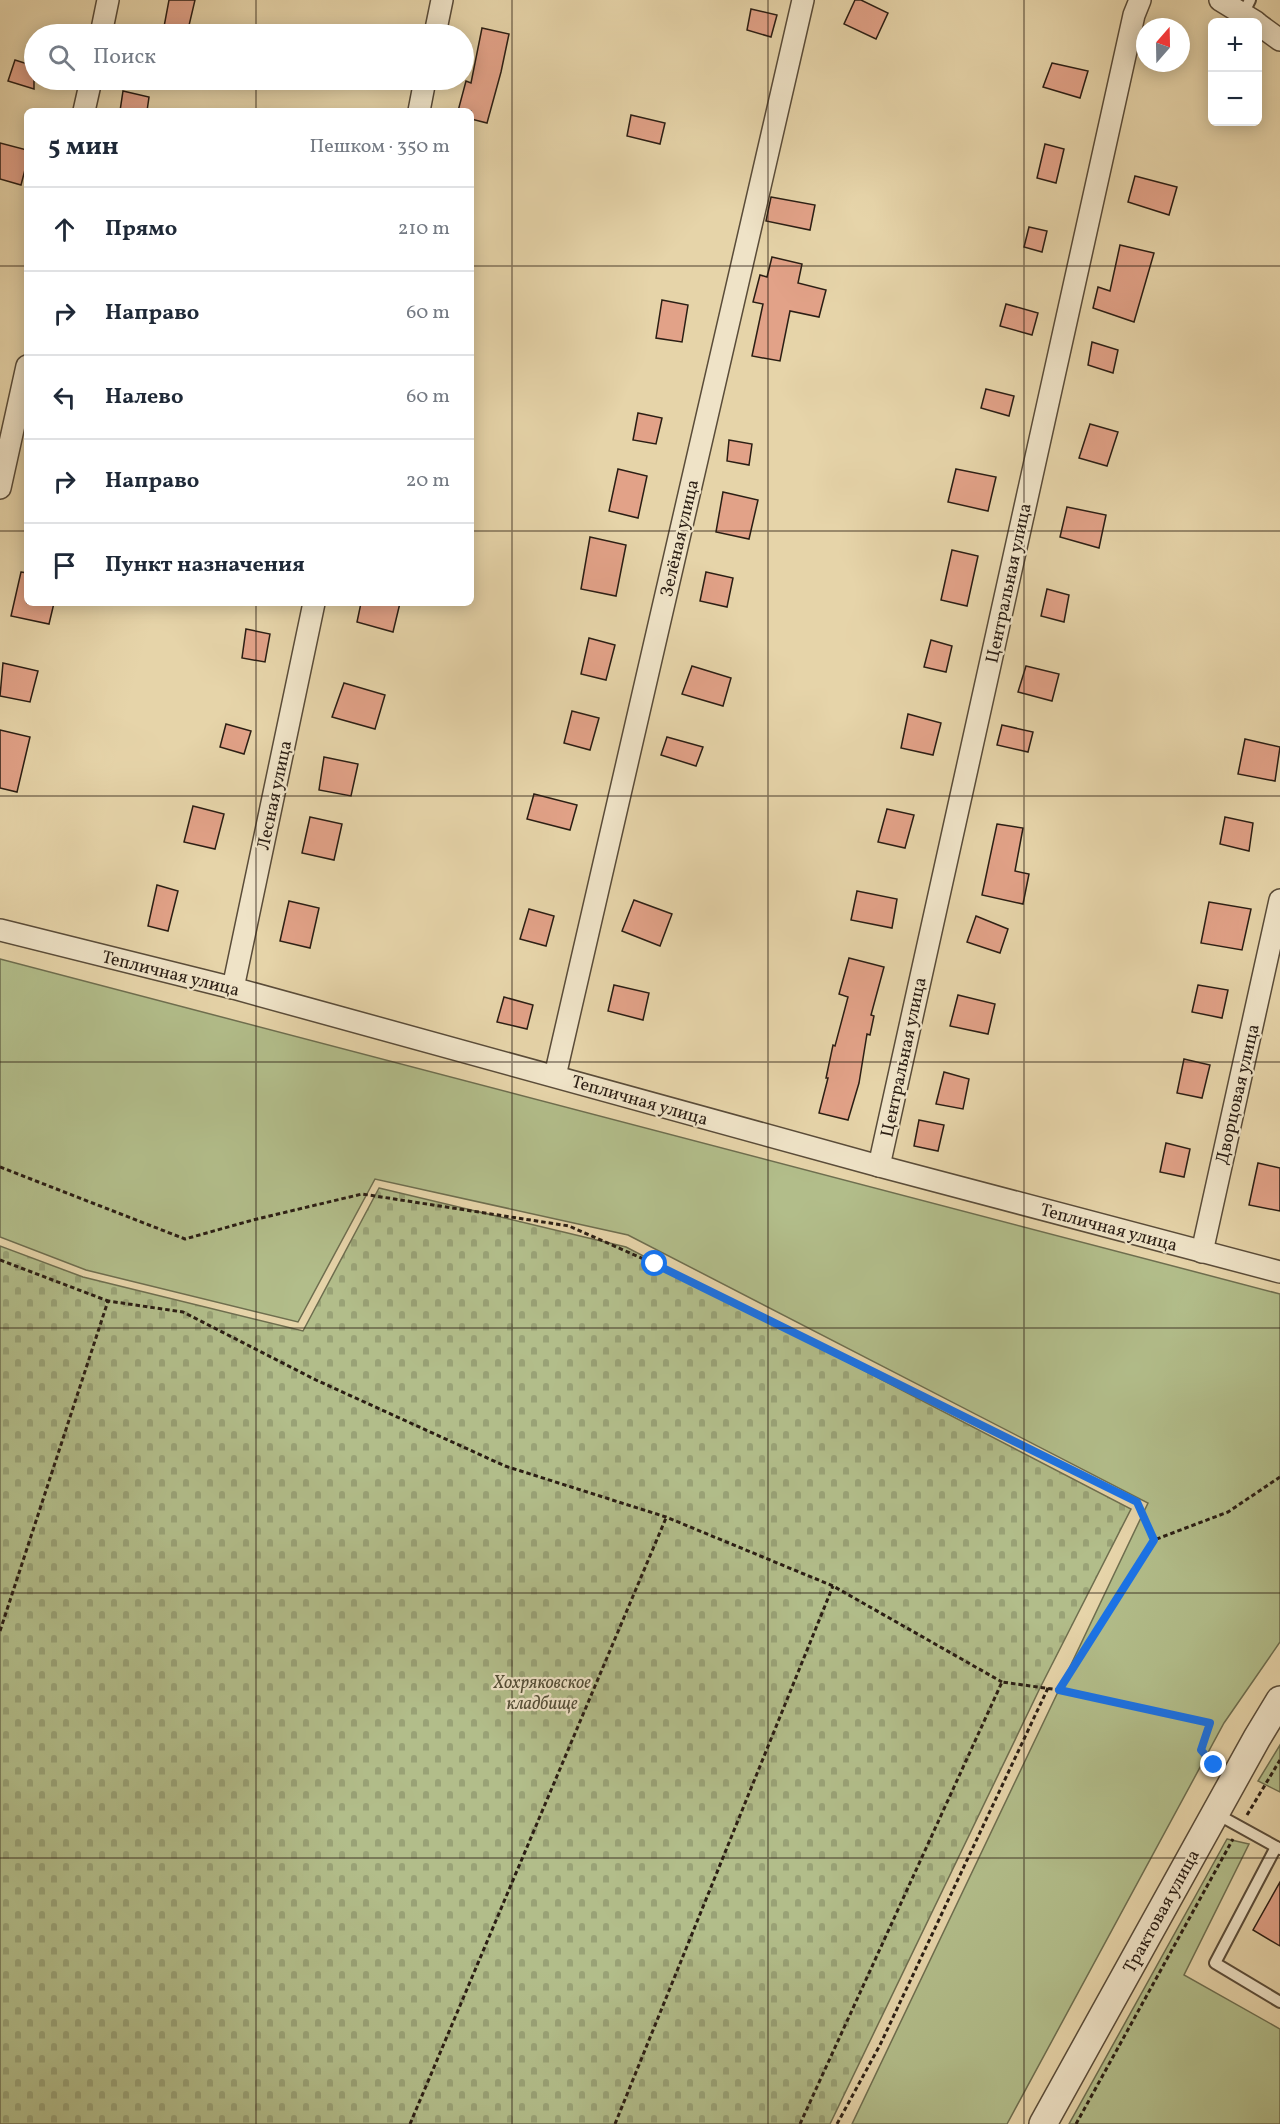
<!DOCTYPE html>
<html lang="ru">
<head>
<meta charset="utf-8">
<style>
  body { margin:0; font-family:Vollkorn,serif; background:#f6f6f7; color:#1f2937 }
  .controls { position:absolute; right:18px; top:18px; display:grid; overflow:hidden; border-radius:9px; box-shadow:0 3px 15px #0003 }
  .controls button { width:54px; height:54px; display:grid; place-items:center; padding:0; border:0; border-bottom:2px solid #e0e1e3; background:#fff; color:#1f2937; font:30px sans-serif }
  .compass { position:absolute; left:1136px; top:18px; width:54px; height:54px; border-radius:50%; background:#fff; box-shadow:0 3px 15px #0003; rotate:20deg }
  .stop { position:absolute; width:18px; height:18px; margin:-14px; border:4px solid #1a73e8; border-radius:50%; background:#fff }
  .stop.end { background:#1a73e8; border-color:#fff; box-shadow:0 2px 6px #0008 }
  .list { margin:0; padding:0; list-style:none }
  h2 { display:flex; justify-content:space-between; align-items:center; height:78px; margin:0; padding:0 24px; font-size:26px }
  h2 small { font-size:20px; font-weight:400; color:#747a83 }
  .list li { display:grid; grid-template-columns:39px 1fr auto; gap:18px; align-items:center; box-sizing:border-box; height:84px; padding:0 24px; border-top:2px solid #e0e1e3 }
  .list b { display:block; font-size:22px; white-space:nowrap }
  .list em { font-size:20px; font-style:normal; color:#747a83 }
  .icon { flex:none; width:33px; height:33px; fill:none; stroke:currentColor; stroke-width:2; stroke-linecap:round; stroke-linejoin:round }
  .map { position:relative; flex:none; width:1280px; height:2124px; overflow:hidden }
  .search { position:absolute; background:#fff; box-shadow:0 3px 15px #0003; left:24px; top:24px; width:450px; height:66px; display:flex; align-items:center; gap:15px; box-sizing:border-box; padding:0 21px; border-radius:33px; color:#747a83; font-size:22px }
  .panel { position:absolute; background:#fff; box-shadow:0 3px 15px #0003; left:24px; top:108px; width:450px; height:498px; border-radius:9px }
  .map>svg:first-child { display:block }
  .green { fill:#b2bd8a; stroke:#6e6e4f; stroke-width:1.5 }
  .cemetery { fill:url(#cemetery-stones); stroke:#6e6e4f; stroke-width:1.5 }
  .building { fill:#e2a288; stroke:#2b1e14; stroke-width:1.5 }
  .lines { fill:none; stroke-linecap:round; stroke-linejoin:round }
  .service-casing { stroke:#5a4c39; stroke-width:14 }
  .minor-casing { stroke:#5a4c39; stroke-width:24 }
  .tertiary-casing { stroke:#5a4c39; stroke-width:30 }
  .path { stroke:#2b1e14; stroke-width:3; stroke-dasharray:4.5 3; stroke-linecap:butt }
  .service { stroke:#efe3c7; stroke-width:10 }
  .minor { stroke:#efe3c7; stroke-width:21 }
  .tertiary { stroke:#efe3c7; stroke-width:27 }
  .route { stroke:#1a73e8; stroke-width:8 }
  .grid { fill:none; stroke:#2b1e14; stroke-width:1.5; stroke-opacity:0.55 }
  .labels { text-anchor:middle; stroke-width:4.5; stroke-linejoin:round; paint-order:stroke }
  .street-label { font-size:18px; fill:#2b1e14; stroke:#efe3c7 }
  .park-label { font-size:18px; font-style:italic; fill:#544e37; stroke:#efe3c7 }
</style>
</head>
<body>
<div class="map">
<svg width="1280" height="2124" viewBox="0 0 1280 2124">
  <defs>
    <pattern id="cemetery-stones" width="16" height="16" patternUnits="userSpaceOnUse" patternTransform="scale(1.5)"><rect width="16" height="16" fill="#b2bd8a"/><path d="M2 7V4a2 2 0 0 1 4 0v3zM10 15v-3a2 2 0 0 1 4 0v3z" fill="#99a276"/></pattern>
  </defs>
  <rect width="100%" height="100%" fill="#e6d4a9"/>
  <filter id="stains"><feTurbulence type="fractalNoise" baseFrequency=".00333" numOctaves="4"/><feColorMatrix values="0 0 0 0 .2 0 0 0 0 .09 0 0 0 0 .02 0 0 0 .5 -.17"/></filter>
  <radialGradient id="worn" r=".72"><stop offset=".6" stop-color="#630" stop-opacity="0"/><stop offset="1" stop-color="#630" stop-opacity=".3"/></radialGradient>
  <g class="green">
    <polygon points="0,959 1280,1294 1280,1642 1224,1723 1007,2124 852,2124 1148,1503 628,1235 375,1179 298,1322 86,1270 0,1237"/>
    <polygon points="1280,1745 1280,1792 1258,1781"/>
    <polygon points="1227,1839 1249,1844 1184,1975 1280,2029 1280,2124 1069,2124"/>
  </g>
  <polygon class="cemetery" points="379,1188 626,1247 1131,1509 1040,1688 830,2124 0,2124 0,1246 83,1277 303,1331"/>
  <g class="building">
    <polygon points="169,0 195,0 187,34 163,32"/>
    <polygon points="855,0 861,0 888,13 876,39 844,24"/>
    <polygon points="751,9 777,15 771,37 747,30"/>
    <polygon points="482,28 509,34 501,72 487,123 471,119 471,111 458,111 466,81 471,83"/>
    <polygon points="15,60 34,66 34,89 8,81"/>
    <polygon points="1052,63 1088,71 1080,98 1043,87"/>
    <polygon points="123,91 149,97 147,111 120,111"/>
    <polygon points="631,115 665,123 660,144 627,136"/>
    <polygon points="0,143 27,150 27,162 21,185 0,179"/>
    <polygon points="1045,144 1064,149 1056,183 1037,178"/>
    <polygon points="1135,176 1177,187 1169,215 1128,202"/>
    <polygon points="771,197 815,205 810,230 766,221"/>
    <polygon points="1029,227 1047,231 1042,252 1024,247"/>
    <polygon points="1120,245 1154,253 1134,322 1093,308 1098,287 1110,291"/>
    <polygon points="772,257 802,264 798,283 826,290 819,317 790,311 780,361 752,356 763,304 753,302 760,275 767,277"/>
    <polygon points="662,300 688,305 682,342 656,338"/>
    <polygon points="1006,304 1038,313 1032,335 1000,326"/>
    <polygon points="1092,342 1118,350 1113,373 1088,365"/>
    <polygon points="986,389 1014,396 1009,416 981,408"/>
    <polygon points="638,413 662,418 656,444 633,440"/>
    <polygon points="1090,424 1118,432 1107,466 1079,458"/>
    <polygon points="729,440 752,444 749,465 727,461"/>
    <polygon points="618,469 647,476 638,518 609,511"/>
    <polygon points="956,469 996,477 988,511 948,502"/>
    <polygon points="723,492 758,500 749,539 716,532"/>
    <polygon points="1067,507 1106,515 1099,548 1060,537"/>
    <polygon points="590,537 626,545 616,596 581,589"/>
    <polygon points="952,550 978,556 967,606 941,600"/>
    <polygon points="21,572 27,573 27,603 54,603 49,624 11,616"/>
    <polygon points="706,572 733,578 727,607 700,601"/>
    <polygon points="1047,589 1069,595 1064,622 1041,616"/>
    <polygon points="361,603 400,603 393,632 357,622"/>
    <polygon points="246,629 270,634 265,662 242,658"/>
    <polygon points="589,638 615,645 606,680 581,674"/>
    <polygon points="931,640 952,646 946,672 924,667"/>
    <polygon points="3,663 38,671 30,702 0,696"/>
    <polygon points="692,666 731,678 723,706 682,694"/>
    <polygon points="1026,666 1059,674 1052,701 1018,692"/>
    <polygon points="344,683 385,695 375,729 332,717"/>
    <polygon points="572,711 599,718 590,750 564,743"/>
    <polygon points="908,714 941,723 933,755 901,748"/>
    <polygon points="226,724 251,731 244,754 220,747"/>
    <polygon points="1002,725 1033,732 1028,752 997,745"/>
    <polygon points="0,730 30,737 17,792 0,788"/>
    <polygon points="667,737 703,747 696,766 661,755"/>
    <polygon points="1245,739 1280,747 1275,781 1238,774"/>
    <polygon points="324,757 358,764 351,796 319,790"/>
    <polygon points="534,794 577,805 570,830 527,819"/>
    <polygon points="193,806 224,814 215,849 184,842"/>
    <polygon points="887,809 914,815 905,848 878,842"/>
    <polygon points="310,817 342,824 334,860 302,853"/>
    <polygon points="1225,817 1253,823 1249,851 1220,844"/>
    <polygon points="997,824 1023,828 1015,871 1029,874 1023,904 982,895"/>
    <polygon points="157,885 178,891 168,931 148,926"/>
    <polygon points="857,891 897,899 892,928 851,920"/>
    <polygon points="634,900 672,914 660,946 622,931"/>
    <polygon points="289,901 319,908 310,948 280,941"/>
    <polygon points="1209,902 1251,909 1242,950 1201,943"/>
    <polygon points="529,909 554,916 546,946 520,939"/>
    <polygon points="976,916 1008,929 1000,953 967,942"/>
    <polygon points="849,958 884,967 871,1015 874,1016 870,1035 867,1034 859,1083 848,1120 819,1113 828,1078 826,1078 833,1045 835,1046 848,997 839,994"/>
    <polygon points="614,985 649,993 643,1020 608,1011"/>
    <polygon points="1198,985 1228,990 1222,1018 1192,1012"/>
    <polygon points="958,995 995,1004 988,1034 950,1026"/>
    <polygon points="504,997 533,1005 527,1029 497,1022"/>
    <polygon points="1184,1059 1210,1065 1202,1098 1177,1093"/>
    <polygon points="944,1072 969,1079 963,1109 936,1104"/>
    <polygon points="919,1120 944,1125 938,1151 914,1146"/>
    <polygon points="1166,1143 1190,1149 1184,1177 1160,1172"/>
    <polygon points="1258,1163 1280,1168 1280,1211 1249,1205"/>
    <polygon points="1280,1882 1280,1946 1253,1930"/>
  </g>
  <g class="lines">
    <g class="service-casing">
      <g id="service">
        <polyline points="1243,14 1250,0"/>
        <polyline points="1215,1813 1280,1849"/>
        <polyline points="1276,1847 1215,1963 1280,2002"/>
      </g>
    </g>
    <g class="minor-casing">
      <g id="minor">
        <polyline points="1220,0 1256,22"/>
        <polyline points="1258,24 1280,40"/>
        <polyline points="101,34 108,0"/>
        <polyline points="435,34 442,0"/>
        <polyline points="84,111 91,80"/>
        <polyline points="419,111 425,80"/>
        <polyline points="0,488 27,366"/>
        <polyline points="0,930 233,988 879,1166 1280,1272"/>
        <polyline points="233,988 314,603"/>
        <polyline points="555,1076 803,0"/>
        <polyline points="879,1166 1134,15 1140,0"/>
        <polyline points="1202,1252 1280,900"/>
      </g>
    </g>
    <g class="tertiary-casing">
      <polyline id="tertiary" points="1043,2124 1257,1738 1280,1700"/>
    </g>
    <g class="path">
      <polyline points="0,1167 185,1239 253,1220 362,1194 569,1226 655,1264 1137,1502 1154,1540"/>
      <polyline points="0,1260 108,1301"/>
      <polyline points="0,1631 108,1301 183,1312 316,1380 505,1466 666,1517 833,1586 1002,1682"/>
      <polyline points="1059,1690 1154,1540 1228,1512 1280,1477"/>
      <polyline points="1247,1815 1280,1760"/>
      <polyline points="410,2124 666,1518"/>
      <polyline points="615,2124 833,1586"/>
      <polyline points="800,2124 1002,1682 1059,1690 1210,1723 1201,1750 1217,1767"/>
      <polyline points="837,2124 880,2045 1048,1688"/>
      <polyline points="1076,2124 1233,1839"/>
    </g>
    <use href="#service" class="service"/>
    <use href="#minor" class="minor"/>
    <use href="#tertiary" class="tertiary"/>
  </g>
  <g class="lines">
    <polyline class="route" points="655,1264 1137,1502 1154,1540 1059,1690 1210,1723 1201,1750 1214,1765"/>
  </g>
  <path class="grid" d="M256,0v34M512,0v2124M768,0v2124M1024,0v2124M256,80v31M0,266h27M471,266h809M0,531h27M471,531h809M256,603v1521M0,796h1280M0,1062h1280M0,1328h1280M0,1593h1280M0,1858h1280"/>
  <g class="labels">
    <g class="street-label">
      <text transform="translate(679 538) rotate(-77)" y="6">Зелёная улица</text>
      <text transform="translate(1008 583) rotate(-78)" y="6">Центральная улица</text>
      <text transform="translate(274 795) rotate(-78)" y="6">Лесная улица</text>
      <text transform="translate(171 973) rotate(14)" y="6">Тепличная улица</text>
      <text transform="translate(903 1057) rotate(-78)" y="6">Центральная улица</text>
      <text transform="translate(1237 1094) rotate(-77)" y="6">Дворцовая улица</text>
      <text transform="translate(640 1100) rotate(16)" y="6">Тепличная улица</text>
      <text transform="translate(1109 1227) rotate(15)" y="6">Тепличная улица</text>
      <text transform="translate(1161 1911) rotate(-61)" y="6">Трактовая улица</text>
    </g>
    <g class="park-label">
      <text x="542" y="1688">Хохряковское<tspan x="542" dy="21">кладбище</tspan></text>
    </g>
  </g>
  <rect width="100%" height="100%" filter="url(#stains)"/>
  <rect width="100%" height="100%" fill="url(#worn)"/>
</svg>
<div class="controls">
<button>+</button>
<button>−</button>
</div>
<svg class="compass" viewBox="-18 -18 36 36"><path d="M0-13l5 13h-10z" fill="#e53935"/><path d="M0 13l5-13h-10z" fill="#747a83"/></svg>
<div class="stop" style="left:655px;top:1264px"></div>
<div class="stop end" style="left:1214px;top:1765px"></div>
<div class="search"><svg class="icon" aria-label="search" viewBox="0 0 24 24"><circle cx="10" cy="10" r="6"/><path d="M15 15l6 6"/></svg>Поиск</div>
<section class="panel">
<h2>5 мин<small>Пешком · 350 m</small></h2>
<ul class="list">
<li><svg class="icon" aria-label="ahead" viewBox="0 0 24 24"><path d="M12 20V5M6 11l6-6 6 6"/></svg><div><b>Прямо</b></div><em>210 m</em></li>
<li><svg class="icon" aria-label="right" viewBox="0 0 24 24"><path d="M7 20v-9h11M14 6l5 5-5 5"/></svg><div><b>Направо</b></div><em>60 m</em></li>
<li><svg class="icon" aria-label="left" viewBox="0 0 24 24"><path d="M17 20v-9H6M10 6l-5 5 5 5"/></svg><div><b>Налево</b></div><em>60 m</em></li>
<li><svg class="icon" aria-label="right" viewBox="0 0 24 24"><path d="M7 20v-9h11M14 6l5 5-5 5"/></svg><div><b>Направо</b></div><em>20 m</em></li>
<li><svg class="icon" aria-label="arrive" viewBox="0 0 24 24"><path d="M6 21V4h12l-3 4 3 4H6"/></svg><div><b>Пункт назначения</b></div></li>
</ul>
</section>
</div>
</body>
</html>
